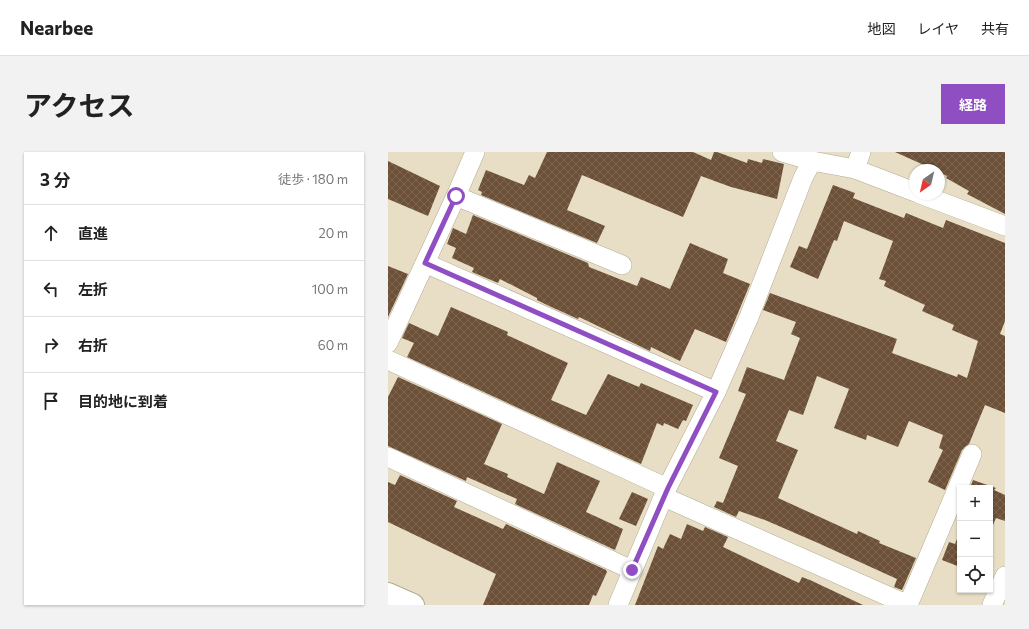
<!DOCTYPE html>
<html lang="ja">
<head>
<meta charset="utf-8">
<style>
  body { margin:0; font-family:Commissioner,"Noto Sans JP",sans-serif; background:#f2f2f2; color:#222 }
  .controls { position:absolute; right:12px; bottom:12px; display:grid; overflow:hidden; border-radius:0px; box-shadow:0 1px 3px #0004 }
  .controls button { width:36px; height:36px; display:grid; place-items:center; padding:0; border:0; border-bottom:1px solid #e0e0e0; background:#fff; color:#222; font:20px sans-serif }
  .compass { position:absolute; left:521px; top:12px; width:36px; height:36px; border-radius:50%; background:#fff; box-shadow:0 1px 3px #0004; rotate:214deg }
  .stop { position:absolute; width:12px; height:12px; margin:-9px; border:3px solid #904ec3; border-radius:50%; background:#fff }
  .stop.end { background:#904ec3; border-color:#fff; box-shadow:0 1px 4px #0008 }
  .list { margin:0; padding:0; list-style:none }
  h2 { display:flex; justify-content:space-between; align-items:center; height:52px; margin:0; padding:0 16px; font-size:17px }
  h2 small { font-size:13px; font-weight:400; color:#767676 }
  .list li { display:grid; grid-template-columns:26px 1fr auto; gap:12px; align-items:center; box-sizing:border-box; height:56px; padding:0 16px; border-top:1px solid #e0e0e0 }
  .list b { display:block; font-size:15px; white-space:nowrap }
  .list em { font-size:13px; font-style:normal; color:#767676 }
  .icon { flex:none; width:22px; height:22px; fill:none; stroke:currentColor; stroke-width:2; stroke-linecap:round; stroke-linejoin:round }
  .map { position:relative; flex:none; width:617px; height:453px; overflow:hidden; border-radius:0px }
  header { display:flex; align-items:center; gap:24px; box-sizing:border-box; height:56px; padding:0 20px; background:#fff; border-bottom:1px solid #e0e0e0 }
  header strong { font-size:19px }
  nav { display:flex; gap:22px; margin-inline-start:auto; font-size:14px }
  .intro { display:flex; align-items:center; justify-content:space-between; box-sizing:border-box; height:96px; padding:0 24px }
  h1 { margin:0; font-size:28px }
  .button { padding:10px 18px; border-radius:0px; background:#904ec3; color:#fff; font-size:14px; font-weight:700 }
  main { display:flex; gap:24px; padding:0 24px }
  aside { flex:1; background:#fff; border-radius:0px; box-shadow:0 1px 3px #0004 }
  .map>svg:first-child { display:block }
  .building { fill:url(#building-cross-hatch) }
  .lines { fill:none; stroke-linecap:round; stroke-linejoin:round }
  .minor-casing { stroke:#b4aa93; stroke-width:20 }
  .tertiary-casing { stroke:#b4aa93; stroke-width:24 }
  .minor { stroke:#fff; stroke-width:19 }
  .tertiary { stroke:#fff; stroke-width:22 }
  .route { stroke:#904ec3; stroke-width:5 }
</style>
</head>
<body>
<header>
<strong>Nearbee</strong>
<nav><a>地図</a><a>レイヤ</a><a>共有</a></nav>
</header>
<div class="intro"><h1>アクセス</h1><a class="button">経路</a></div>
<main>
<aside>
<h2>3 分<small>徒歩 · 180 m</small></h2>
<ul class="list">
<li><svg class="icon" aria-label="ahead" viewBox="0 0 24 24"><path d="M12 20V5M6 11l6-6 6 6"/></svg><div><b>直進</b></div><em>20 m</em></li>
<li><svg class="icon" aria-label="left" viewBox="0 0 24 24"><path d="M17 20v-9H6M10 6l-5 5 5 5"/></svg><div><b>左折</b></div><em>100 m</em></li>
<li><svg class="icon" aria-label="right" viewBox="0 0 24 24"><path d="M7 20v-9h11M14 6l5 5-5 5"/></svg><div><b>右折</b></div><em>60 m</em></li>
<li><svg class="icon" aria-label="arrive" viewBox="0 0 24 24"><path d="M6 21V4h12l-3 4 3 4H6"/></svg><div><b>目的地に到着</b></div></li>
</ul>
</aside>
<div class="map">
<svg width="617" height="453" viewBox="0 0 617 453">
  <defs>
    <pattern id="building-cross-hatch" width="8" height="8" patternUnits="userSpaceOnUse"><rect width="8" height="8" fill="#6c5038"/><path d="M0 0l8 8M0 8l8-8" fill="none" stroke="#7c6652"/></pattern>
  </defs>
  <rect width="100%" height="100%" fill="#e8dec5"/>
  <g class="building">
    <polygon points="159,0 305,0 323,8 326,0 329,0 359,11 360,7 374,11 375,7 396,12 389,47 343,35 313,24 295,65 194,23 179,58 217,74 209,91 93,43 94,40 90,38 98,18 136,33 141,23 147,26"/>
    <polygon points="507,0 617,0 617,62 579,42 581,39 558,26 559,24 551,20 551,18 547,18"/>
    <polygon points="0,9 52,34 40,64 0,47"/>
    <polygon points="445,33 467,41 465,46 516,66 518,61 555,76 558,68 617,91 617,169 612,182 617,184 617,261 597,253 581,292 574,298 557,338 540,330 555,298 551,296 555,283 521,269 510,295 479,283 478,288 446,276 461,237 429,224 415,263 401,258 388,289 410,298 390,346 469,382 470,379 492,389 491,391 528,406 514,438 506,435 509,427 430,391 377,368 351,359 348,365 326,355 329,349 335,351 350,314 331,306 358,242 350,239 359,215 396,228 412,186 403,182 408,170 375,158 382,141 509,187 504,201 569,225 570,222 579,226 590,189 564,178 566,173 534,159 537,153 496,134 498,129 491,127 505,89 456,69 449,89 446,88 430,127 402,115 411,94 419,97"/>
    <polygon points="85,63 200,111 201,115 249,134 253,125 282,137 302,91 340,107 335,121 362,132 338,190 307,177 292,209 263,195 262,199 191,165 190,167 159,153 149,148 149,146 112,127 110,131 84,120 86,116 64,106 68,96 59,92 65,76 78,82"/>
    <polygon points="0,114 20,122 0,165"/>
    <polygon points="63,155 120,180 119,183 180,211 163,248 198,263 220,222 251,235 253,231 305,253 298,269 295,268 290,277 276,271 275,274 269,271 253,312 19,205 26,191 14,186 21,171 50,184"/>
    <polygon points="10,225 114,272 96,312 120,322 119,325 156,342 169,310 212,329 198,360 235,377 227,398 127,352 129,347 79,325 78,329 0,294 0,245"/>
    <polygon points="12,323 69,349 66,355 115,377 118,372 218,418 219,420 208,444 205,443 201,453 95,453 108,422 0,370 0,330 7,333"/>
    <polygon points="585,328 608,336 606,338 617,343 617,369 608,366 602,380 602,336 582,336"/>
    <polygon points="244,340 260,347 248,374 231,367"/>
    <polygon points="299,372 315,379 317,375 340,385 335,395 379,416 411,431 414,425 422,428 475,453 247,453 270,394 275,397 282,382 293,387"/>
    <polygon points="572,380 572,415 554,408 561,390 567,392"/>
  </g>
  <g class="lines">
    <g class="minor-casing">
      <g id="minor">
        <polyline points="394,0 424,9 467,17 527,40"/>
        <polyline points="467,17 473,0"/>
        <polyline points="532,42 617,74"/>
        <polyline points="68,44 234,113"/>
        <polyline points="37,111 328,240"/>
        <polyline points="0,191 68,44 87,0"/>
        <polyline points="0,208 279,336"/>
        <polyline points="0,305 244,418"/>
        <polyline points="276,345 520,453 584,302"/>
        <polyline points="230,453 279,336 328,240 361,165 415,26 424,9"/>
        <polyline points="604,453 617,424"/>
      </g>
    </g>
    <g class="tertiary-casing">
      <polyline id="tertiary" points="0,442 25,453"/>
    </g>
    <use href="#minor" class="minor"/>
    <use href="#tertiary" class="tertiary"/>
  </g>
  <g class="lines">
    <polyline class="route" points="68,44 37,111 328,240 280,336 244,418"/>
  </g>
</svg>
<div class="controls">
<button>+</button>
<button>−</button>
<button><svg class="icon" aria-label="locate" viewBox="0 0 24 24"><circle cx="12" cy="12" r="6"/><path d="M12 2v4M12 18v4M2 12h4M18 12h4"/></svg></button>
</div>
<svg class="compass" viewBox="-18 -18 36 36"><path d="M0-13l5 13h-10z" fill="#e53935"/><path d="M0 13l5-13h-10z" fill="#767676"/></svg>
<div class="stop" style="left:68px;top:44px"></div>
<div class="stop end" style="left:244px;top:418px"></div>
</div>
</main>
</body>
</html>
